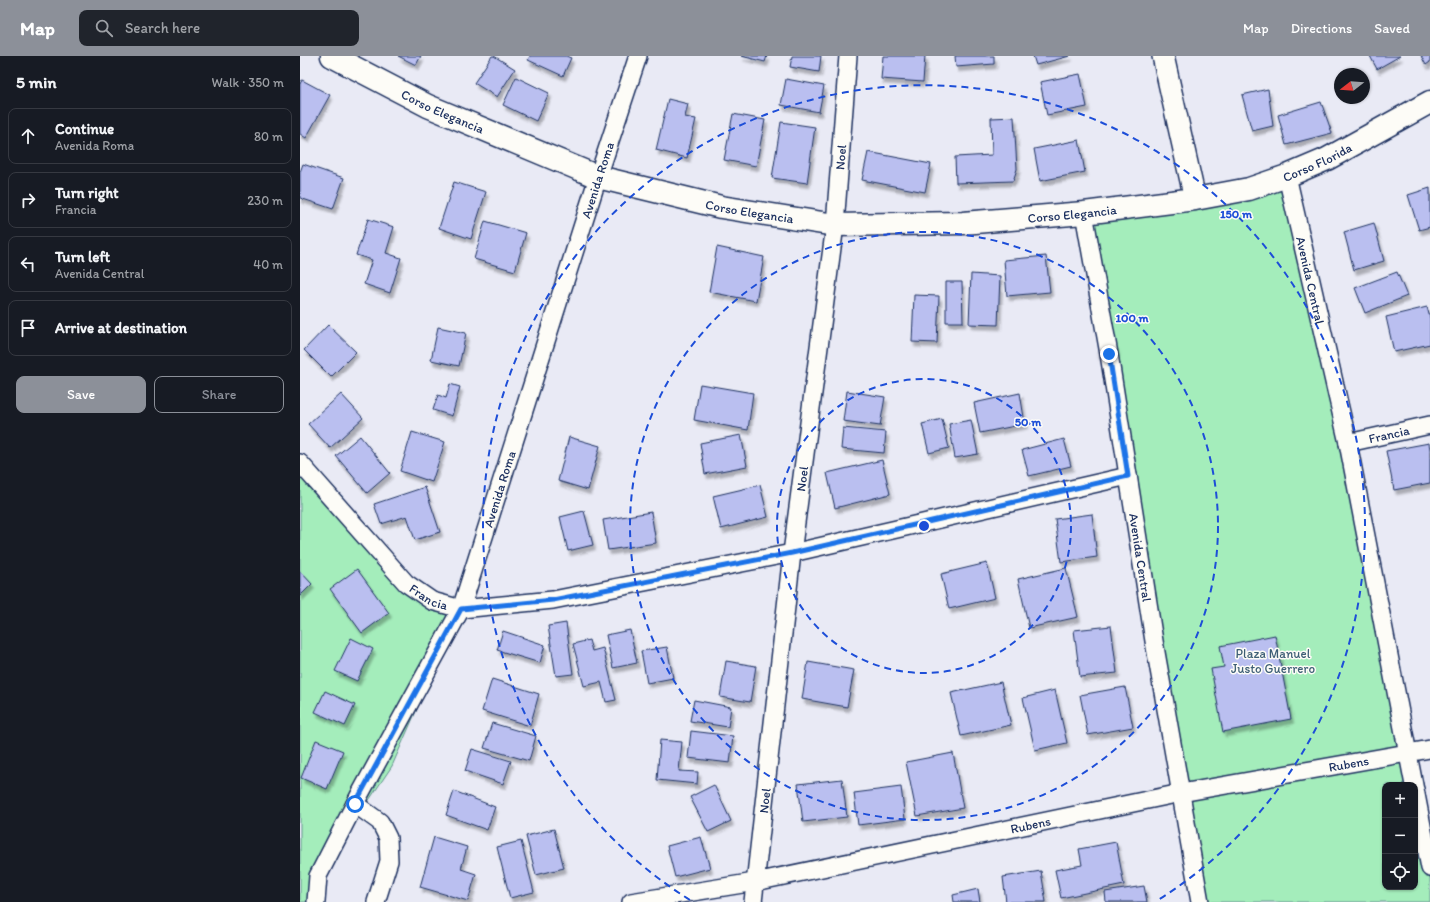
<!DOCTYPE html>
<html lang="en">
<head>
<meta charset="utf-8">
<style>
  body { margin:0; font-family:Itim,sans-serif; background:#20242c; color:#f1f3f6 }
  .controls { position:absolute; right:12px; bottom:12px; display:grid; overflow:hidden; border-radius:8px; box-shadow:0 1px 3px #0004 }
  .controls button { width:36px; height:36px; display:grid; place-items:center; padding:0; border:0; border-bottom:1px solid #363941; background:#171b24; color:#f1f3f6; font:20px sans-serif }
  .compass { position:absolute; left:1034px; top:12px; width:36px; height:36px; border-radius:50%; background:#171b24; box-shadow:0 1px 3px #0004; rotate:253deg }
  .stop { position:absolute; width:12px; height:12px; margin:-9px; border:3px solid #1a73e8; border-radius:50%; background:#fff }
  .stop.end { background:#1a73e8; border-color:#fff; box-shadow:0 1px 4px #0008 }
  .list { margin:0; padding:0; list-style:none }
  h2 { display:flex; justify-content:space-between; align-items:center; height:52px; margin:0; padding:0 16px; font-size:17px }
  h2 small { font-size:13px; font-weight:400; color:#9ea1a6 }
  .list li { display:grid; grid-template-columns:26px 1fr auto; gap:12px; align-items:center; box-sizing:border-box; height:56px; margin:0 8px 8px; padding:0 8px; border:1px solid #363941; border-radius:8px }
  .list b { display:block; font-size:15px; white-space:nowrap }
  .list p { margin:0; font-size:13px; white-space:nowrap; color:#9ea1a6 }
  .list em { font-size:13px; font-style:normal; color:#9ea1a6 }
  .actions { display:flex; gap:8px; padding:12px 16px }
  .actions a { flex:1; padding:9px 0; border:1px solid #8c9099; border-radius:8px; text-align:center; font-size:14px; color:#8c9099 }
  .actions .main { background:#8c9099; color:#fff }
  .icon { flex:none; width:22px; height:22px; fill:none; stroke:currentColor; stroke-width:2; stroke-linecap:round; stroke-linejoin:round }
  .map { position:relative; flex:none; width:1130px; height:846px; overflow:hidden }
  header { display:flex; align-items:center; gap:24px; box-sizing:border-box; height:56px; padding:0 20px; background:#8c9099; color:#fff }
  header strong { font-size:19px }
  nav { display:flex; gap:22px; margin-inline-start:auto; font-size:14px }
  .search { width:280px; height:36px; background:#20242c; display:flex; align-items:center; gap:10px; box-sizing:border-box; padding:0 14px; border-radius:8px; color:#9ea1a6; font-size:15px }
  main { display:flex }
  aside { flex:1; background:#171b24 }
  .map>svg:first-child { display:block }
  .green { fill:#a4edbb; stroke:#608e8c }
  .building { fill:#babff0; stroke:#1b2f5e; filter:url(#shadow) }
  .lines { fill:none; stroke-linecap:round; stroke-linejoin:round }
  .minor-casing { stroke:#1b2f5e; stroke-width:20 }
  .tertiary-casing { stroke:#1b2f5e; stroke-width:24 }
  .secondary-casing { stroke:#1b2f5e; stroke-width:25 }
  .minor { stroke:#fdfcf7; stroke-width:17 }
  .tertiary { stroke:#fdfcf7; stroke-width:21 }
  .secondary { stroke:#fdfcf7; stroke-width:22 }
  .route { stroke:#1a73e8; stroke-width:5 }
  .ring { fill:none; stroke:#1d4ed8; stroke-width:2; stroke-dasharray:7 5 }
  .labels { text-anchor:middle; stroke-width:3; stroke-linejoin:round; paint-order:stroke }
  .street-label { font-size:13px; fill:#1b2f5e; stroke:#fdfcf7 }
  .park-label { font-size:13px; fill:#3d5e75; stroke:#fdfcf7 }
  .centre { fill:#1d4ed8; stroke:#fdfcf7; stroke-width:2 }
  .ring-label { font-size:12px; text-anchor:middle; font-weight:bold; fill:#1d4ed8; stroke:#fdfcf7; stroke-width:3; stroke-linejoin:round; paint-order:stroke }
</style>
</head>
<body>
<header>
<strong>Map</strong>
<div class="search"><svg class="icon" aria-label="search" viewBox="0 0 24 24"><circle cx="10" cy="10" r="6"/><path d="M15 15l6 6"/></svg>Search here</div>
<nav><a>Map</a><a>Directions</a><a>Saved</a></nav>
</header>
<main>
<aside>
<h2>5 min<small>Walk · 350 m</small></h2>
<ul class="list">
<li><svg class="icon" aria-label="ahead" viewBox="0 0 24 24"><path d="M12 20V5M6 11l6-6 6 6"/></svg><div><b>Continue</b><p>Avenida Roma</p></div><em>80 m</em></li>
<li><svg class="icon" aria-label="right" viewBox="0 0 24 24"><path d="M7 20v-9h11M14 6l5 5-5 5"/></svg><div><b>Turn right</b><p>Francia</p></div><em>230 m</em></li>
<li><svg class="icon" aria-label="left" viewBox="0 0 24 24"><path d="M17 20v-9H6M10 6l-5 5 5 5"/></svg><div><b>Turn left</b><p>Avenida Central</p></div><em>40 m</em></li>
<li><svg class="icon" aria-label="arrive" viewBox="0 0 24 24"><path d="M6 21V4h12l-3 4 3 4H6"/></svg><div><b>Arrive at destination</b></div></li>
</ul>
<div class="actions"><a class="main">Save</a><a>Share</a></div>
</aside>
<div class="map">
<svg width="1130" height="846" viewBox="0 0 1130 846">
  <defs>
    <filter id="shadow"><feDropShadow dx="2.5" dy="4.5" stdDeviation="1" flood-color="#0004"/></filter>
  </defs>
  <rect width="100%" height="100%" fill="#e9eaf5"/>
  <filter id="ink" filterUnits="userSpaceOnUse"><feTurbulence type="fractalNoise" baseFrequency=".025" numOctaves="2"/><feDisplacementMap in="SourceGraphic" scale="8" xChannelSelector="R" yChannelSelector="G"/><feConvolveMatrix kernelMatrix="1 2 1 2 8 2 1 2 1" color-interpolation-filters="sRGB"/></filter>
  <g filter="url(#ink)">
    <g class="green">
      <polygon points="987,120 1114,729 1085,729 1085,831 1115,831 1115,732 1130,811 1130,846 902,846 784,157"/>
      <polygon points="0,407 106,527 161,553 92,710 18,820 16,846 0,846"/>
    </g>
    <g class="building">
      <polygon points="98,0 121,0 116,9"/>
      <polygon points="192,0 194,0 215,13 197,41 174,27"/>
      <polygon points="230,0 266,0 271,2 263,20 228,4"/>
      <polygon points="441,0 467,0 465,6"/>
      <polygon points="492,0 521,0 519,16 490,11"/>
      <polygon points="583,0 625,0 623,26 581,23"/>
      <polygon points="655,0 694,0 694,8 656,11"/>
      <polygon points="733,0 770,0 736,9"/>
      <polygon points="1070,0 1100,0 1077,13"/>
      <polygon points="1121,0 1130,0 1130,6 1126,9"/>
      <polygon points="780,18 787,51 747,59 740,26"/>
      <polygon points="216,21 249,37 236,65 203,49"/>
      <polygon points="486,23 524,30 519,56 481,49"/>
      <polygon points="2,24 30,39 6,82 0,78 0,28"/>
      <polygon points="968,33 973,70 952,75 942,39"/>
      <polygon points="368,43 388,48 385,61 396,63 387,102 356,94"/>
      <polygon points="1021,46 1032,77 986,89 978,59"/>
      <polygon points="433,58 465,64 456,110 424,104"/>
      <polygon points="714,61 717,113 713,125 656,127 655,101 692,99 691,62"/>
      <polygon points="481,66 515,71 507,127 472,122"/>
      <polygon points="779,84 785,116 740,125 734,93"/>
      <polygon points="568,96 631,108 625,136 562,124"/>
      <polygon points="3,108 44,122 33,153 0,142 0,116"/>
      <polygon points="154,126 186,136 171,183 139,172"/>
      <polygon points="1130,132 1130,171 1119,174 1108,139"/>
      <polygon points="68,163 94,171 86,197 101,202 90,237 64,228 72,204 56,199"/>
      <polygon points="185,165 226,177 215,215 174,203"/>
      <polygon points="1074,167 1084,205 1054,214 1044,176"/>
      <polygon points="417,191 464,201 456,245 409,236"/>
      <polygon points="746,200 750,236 707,240 704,204"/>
      <polygon points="1097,216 1107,240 1065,257 1055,232"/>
      <polygon points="671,218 700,220 698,269 669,268"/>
      <polygon points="646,226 662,226 663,266 646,266"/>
      <polygon points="614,239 639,240 637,287 612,286"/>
      <polygon points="1127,251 1130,262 1130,288 1094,296 1086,261"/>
      <polygon points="28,269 56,296 31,321 4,294"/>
      <polygon points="138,271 166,277 159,310 131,304"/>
      <polygon points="150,328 160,331 152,360 133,354 138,339 146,342"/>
      <polygon points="400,328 453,337 448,374 394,364"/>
      <polygon points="547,335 585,341 580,370 543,365"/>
      <polygon points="720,337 725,368 680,377 674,347"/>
      <polygon points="41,338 63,362 30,392 8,368"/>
      <polygon points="642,363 649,392 629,397 622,368"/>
      <polygon points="671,364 678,398 655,402 649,368"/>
      <polygon points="543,372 586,376 584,397 541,393"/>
      <polygon points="112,376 145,386 132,426 100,415"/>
      <polygon points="441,379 447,410 405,418 400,387"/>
      <polygon points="60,380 90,417 67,437 36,400"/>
      <polygon points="269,381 300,390 288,434 258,425"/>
      <polygon points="764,383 771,410 729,420 722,394"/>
      <polygon points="1129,387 1130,394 1130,427 1094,434 1086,395"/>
      <polygon points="582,404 590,438 535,452 527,417"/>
      <polygon points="460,429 468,461 421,473 413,440"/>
      <polygon points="125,431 140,476 115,484 107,460 81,468 74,448"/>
      <polygon points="284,455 293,489 268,495 260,461"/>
      <polygon points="351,456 356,487 308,494 303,464"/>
      <polygon points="792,458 797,501 761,506 755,463"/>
      <polygon points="687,507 695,542 649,553 641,518"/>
      <polygon points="766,512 778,561 729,572 718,523"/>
      <polygon points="57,513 89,557 62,577 30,533"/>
      <polygon points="0,515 12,528 0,540"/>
      <polygon points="266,567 273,618 256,620 248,570"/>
      <polygon points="811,570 817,617 780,621 774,574"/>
      <polygon points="330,574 337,607 313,612 306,579"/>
      <polygon points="203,575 245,589 240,607 197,594"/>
      <polygon points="975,579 991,663 923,676 911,613 924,611 920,590"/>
      <polygon points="51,582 73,593 57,625 35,615"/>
      <polygon points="289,584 292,595 303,592 316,644 306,646 301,626 284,630 273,588"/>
      <polygon points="367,591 373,622 347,627 341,595"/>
      <polygon points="426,605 456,610 450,646 420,641"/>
      <polygon points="508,606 554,614 547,651 502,643"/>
      <polygon points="192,623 239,638 230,670 182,655"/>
      <polygon points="701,626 711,669 661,680 651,637"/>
      <polygon points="825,631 833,671 788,679 780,639"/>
      <polygon points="755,634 767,687 735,694 723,642"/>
      <polygon points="25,635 55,649 45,670 15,656"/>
      <polygon points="394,644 431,651 428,671 390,665"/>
      <polygon points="192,667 236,680 229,705 184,692"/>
      <polygon points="391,675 433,680 430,707 388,702"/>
      <polygon points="16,684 43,695 27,733 1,722"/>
      <polygon points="360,684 382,686 379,715 398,716 397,728 357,724"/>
      <polygon points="172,693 211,705 203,728 165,715"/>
      <polygon points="653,697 663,752 617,760 606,706"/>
      <polygon points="542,723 547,761 503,766 498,728"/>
      <polygon points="414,729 431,765 408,776 390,741"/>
      <polygon points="601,731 605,763 558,769 554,737"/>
      <polygon points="154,735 195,751 187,774 146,759"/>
      <polygon points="254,773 264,812 236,819 226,780"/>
      <polygon points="134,781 167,791 161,813 176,818 168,845 120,831"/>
      <polygon points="401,781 410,812 375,821 367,790"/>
      <polygon points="221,785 234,836 210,842 197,791"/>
      <polygon points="816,786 824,829 761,842 755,814 782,809 779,793"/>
      <polygon points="741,815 746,846 706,846 703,821"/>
      <polygon points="844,830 847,846 806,846 805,836"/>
      <polygon points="678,833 680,846 654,846 653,839"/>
    </g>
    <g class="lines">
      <g class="minor-casing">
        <g id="minor">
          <path id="s1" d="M987,120l61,267 66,342"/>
          <path id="s2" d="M784,157l25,141 45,287 46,261"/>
          <path id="s3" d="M1048,387l82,-18"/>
          <path id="s4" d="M0,407l106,120 26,18 29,8 92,-9 239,-47 336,-77"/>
          <polyline points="1115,733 1130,812"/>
          <polyline points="55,748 80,766 88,782 89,805 76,846"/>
          <path id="s5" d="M16,846l2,-26 42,-82 101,-185 137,-432 40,-121"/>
          <path id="s6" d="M331,846l124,-20 426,-89 249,-44"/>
          <path id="s7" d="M453,846l39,-349 43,-328 13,-169"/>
        </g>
      </g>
      <g class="tertiary-casing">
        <polyline id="tertiary" points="863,0 895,143"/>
      </g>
      <g class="secondary-casing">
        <g id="secondary">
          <path id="s8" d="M32,0l96,50 170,71 123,30 114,18 128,-2 121,-10 111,-14 54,-10 38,-13 40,-17 103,-57"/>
        </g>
      </g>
      <use href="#minor" class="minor"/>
      <use href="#tertiary" class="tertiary"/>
      <use href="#secondary" class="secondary"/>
    </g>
  </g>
  <g class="lines" filter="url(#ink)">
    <polyline class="route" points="55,748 161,553 253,544 492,497 828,420 809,298"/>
  </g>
  <g class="ring">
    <circle cx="624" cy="470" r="147"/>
    <circle cx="624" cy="470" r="294"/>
    <path d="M390 844A441 441 0 1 1 858 844"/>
  </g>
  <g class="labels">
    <g class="street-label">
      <text dy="5" stroke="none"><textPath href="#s8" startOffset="124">Corso Elegancia</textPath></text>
      <text dy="5" stroke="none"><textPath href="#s7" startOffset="750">Noel</textPath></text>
      <text dy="5" stroke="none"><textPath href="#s8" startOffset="1024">Corso Florida</textPath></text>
      <text dy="5" stroke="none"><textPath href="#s5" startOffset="779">Avenida Roma</textPath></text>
      <text dy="5" stroke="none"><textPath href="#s8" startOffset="448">Corso Elegancia</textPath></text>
      <text dy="5" stroke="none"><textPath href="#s8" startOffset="772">Corso Elegancia</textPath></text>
      <text dy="5" stroke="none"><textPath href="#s1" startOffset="107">Avenida Central</textPath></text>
      <text dy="5" stroke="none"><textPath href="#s3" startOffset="42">Francia</textPath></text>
      <text dy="5" stroke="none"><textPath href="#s7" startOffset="426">Noel</textPath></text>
      <text dy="5" stroke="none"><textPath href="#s5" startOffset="455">Avenida Roma</textPath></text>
      <text dy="5" stroke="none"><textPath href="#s2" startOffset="349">Avenida Central</textPath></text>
      <text dy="5" stroke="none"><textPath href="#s4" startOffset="187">Francia</textPath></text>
      <text dy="5" stroke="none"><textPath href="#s6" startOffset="731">Rubens</textPath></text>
      <text dy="5" stroke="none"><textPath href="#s7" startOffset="102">Noel</textPath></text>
      <text dy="5" stroke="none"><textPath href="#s6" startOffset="407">Rubens</textPath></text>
    </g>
    <g class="park-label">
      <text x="973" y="602">Plaza Manuel<tspan x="973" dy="15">Justo Guerrero</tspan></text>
    </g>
  </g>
  <circle cx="624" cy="470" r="6" class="centre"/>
  <g class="ring-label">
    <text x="936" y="162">150 m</text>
    <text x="832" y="266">100 m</text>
    <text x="728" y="370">50 m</text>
  </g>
</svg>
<div class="controls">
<button>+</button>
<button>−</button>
<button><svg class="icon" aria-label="locate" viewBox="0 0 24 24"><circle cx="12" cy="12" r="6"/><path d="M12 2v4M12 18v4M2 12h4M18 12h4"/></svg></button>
</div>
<svg class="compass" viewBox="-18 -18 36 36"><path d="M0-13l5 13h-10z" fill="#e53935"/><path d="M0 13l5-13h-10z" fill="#9ea1a6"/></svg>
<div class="stop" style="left:55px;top:748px"></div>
<div class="stop end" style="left:809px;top:298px"></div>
</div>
</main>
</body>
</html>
